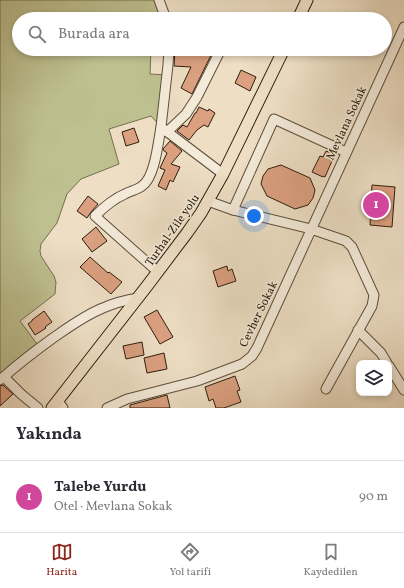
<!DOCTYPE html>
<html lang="tr">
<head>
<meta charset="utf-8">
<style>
  body { margin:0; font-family:Vollkorn,serif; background:#f2f2f3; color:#2b2b33 }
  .controls { position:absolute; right:12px; bottom:12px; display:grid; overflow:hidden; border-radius:8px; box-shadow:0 2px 6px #0003 }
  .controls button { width:36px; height:36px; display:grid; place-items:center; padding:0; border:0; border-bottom:1px solid #e1e1e2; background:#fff; color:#2b2b33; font:20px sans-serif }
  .you { position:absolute; left:254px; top:216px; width:14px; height:14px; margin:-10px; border:3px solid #fff; border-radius:50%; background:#1a73e8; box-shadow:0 0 0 6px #1a73e833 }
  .badge { display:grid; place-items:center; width:26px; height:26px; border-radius:50%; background:#8f2418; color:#fff; font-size:13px; font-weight:700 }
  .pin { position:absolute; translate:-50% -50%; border:2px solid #fff; box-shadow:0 1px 4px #0006 }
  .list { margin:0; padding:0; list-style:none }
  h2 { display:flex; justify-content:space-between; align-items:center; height:52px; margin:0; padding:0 16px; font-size:17px }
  h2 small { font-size:13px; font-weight:400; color:#7c7c81 }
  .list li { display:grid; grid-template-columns:26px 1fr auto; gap:12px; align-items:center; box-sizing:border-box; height:72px; padding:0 16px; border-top:1px solid #e1e1e2 }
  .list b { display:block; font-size:15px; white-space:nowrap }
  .list p { margin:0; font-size:13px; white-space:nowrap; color:#7c7c81 }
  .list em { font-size:13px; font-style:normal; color:#7c7c81 }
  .icon { flex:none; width:22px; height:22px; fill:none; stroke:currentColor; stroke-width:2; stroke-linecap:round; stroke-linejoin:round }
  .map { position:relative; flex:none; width:404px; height:408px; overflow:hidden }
  .search { position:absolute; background:#fff; box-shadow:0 2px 6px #0003; left:12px; right:12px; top:12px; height:44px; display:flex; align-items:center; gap:10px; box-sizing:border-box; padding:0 14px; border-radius:22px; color:#7c7c81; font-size:15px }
  .sheet { height:124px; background:#fff }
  nav { display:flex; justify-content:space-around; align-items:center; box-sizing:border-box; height:56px; border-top:1px solid #e1e1e2; background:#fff; font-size:11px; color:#7c7c81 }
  nav a { display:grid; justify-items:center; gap:2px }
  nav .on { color:#8f2418 }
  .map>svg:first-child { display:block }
  .green { fill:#bec090; stroke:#766e4e }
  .building { fill:#dba080; stroke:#2e1d0c }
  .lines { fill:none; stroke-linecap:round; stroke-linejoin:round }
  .minor-casing { stroke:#5e4d3a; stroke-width:11 }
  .major-casing { stroke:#2e1d0c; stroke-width:13 }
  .minor { stroke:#f3ead9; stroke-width:9 }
  .major { stroke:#eddec4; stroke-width:11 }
  .labels { text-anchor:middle; stroke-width:3; stroke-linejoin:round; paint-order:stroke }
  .street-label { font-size:12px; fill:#2e1d0c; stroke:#f3ead9 }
</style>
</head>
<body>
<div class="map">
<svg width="404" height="408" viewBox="0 0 404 408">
  <rect width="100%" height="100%" fill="#eddec4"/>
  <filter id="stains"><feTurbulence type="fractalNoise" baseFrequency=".005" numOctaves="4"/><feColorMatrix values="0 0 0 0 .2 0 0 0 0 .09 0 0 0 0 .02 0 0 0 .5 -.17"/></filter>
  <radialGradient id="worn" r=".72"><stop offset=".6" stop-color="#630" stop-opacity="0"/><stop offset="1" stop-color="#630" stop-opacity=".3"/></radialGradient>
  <polygon class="green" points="0,0 159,0 166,19 19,19 19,49 151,49 150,74 167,75 161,127 151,116 109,129 119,164 81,179 67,194 57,223 41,244 40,251 41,256 54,276 56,282 55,294 20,321 40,348 0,380"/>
  <g class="building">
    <polygon points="198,49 214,49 192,94 181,88 191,67 174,66 175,50 198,51"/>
    <polygon points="241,70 256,77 250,91 235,83"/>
    <polygon points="199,107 208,111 209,109 215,113 208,127 204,125 197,130 189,140 177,131 183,125 187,127 195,113 196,113"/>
    <polygon points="134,128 139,142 126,146 122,132"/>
    <polygon points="170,141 182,151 171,164 180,167 173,182 170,180 166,190 158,186 165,170 160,168 167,153 163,150 163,149"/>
    <polygon points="326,151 335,154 325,177 323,176 323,177 312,172 320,156 323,157"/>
    <polygon points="281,165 310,178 315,190 313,198 308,205 295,209 267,196 261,184 263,176 268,169"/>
    <polygon points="372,185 395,187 392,227 370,225"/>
    <polygon points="88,196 98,204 91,212 87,218 77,211"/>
    <polygon points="96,227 107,241 92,252 82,239"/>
    <polygon points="90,257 108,273 109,272 122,282 111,294 80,267"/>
    <polygon points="227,266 228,271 232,269 236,281 218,287 213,271"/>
    <polygon points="157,310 173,337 160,344 144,317"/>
    <polygon points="44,311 52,322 45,327 46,328 35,335 28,324 32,321 32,320"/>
    <polygon points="142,342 144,355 126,359 123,346"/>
    <polygon points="164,353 167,369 147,373 144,358"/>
    <polygon points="235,376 240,390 237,391 241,402 224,408 216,408 213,399 209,401 205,387"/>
    <polygon points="3,385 13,394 0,406 0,386"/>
    <polygon points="167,395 170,408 130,408 130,405"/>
  </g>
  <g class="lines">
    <g class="minor-casing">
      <g id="minor">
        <polyline points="159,0 166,19"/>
        <polyline points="169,49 168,65 161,127 223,174"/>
        <polyline points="167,132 186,114 197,97 221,49"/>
        <polyline points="208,201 233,210 311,229 346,241 352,247 374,295 372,306 326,389"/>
        <polyline points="233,210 274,119 346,152"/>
        <path d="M158,272l-63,-56c9,-9 18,-17 30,-22 5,-3 12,-4 17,-8 13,-9 16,-43 19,-59"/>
        <polyline points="358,330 381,353 387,363"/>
        <polyline points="389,366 404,390"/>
        <polyline points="4,377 21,394 38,408"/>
        <path d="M0,380c17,-15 35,-29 53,-42 16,-11 32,-23 50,-30 11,-5 23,-8 35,-10"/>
        <polyline points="58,401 63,408"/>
        <polyline points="107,408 127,399 197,381 242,364 252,356 257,348 404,27"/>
      </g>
    </g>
    <g class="major-casing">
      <g id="major">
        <polyline points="298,19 307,0"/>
        <polyline points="52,408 147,286 187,233 201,213 223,174 284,49"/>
      </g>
    </g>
    <use href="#minor" class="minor"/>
    <use href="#major" class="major"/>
  </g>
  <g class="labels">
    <g class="street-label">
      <text transform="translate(346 123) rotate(-65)" y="4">Mevlana Sokak</text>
      <text transform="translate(172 230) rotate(-55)" y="4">Turhal-Zile yolu</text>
      <text transform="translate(258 314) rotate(-64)" y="4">Cevher Sokak</text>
    </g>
  </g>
  <rect width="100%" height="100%" filter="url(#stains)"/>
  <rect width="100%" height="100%" fill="url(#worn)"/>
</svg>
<div class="controls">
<button><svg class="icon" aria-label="layers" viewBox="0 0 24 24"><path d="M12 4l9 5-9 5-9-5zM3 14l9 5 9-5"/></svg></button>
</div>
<div class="you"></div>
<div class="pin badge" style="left:376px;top:205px;background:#d1479c">1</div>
<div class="search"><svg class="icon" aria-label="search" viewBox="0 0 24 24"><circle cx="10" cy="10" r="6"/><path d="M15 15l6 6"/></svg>Burada ara</div>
</div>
<section class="sheet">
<h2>Yakında<small></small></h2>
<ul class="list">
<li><span class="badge" style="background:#d1479c">1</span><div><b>Talebe Yurdu</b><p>Otel · Mevlana Sokak</p></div><em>90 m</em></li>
</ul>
</section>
<nav>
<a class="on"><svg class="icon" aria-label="map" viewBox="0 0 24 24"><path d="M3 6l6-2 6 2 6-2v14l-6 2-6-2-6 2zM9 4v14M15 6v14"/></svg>Harita</a>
<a><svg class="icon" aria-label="directions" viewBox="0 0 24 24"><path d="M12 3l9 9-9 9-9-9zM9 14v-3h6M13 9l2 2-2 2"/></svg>Yol tarifi</a>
<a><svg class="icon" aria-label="saved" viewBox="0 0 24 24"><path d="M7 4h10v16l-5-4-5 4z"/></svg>Kaydedilen</a>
</nav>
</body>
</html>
